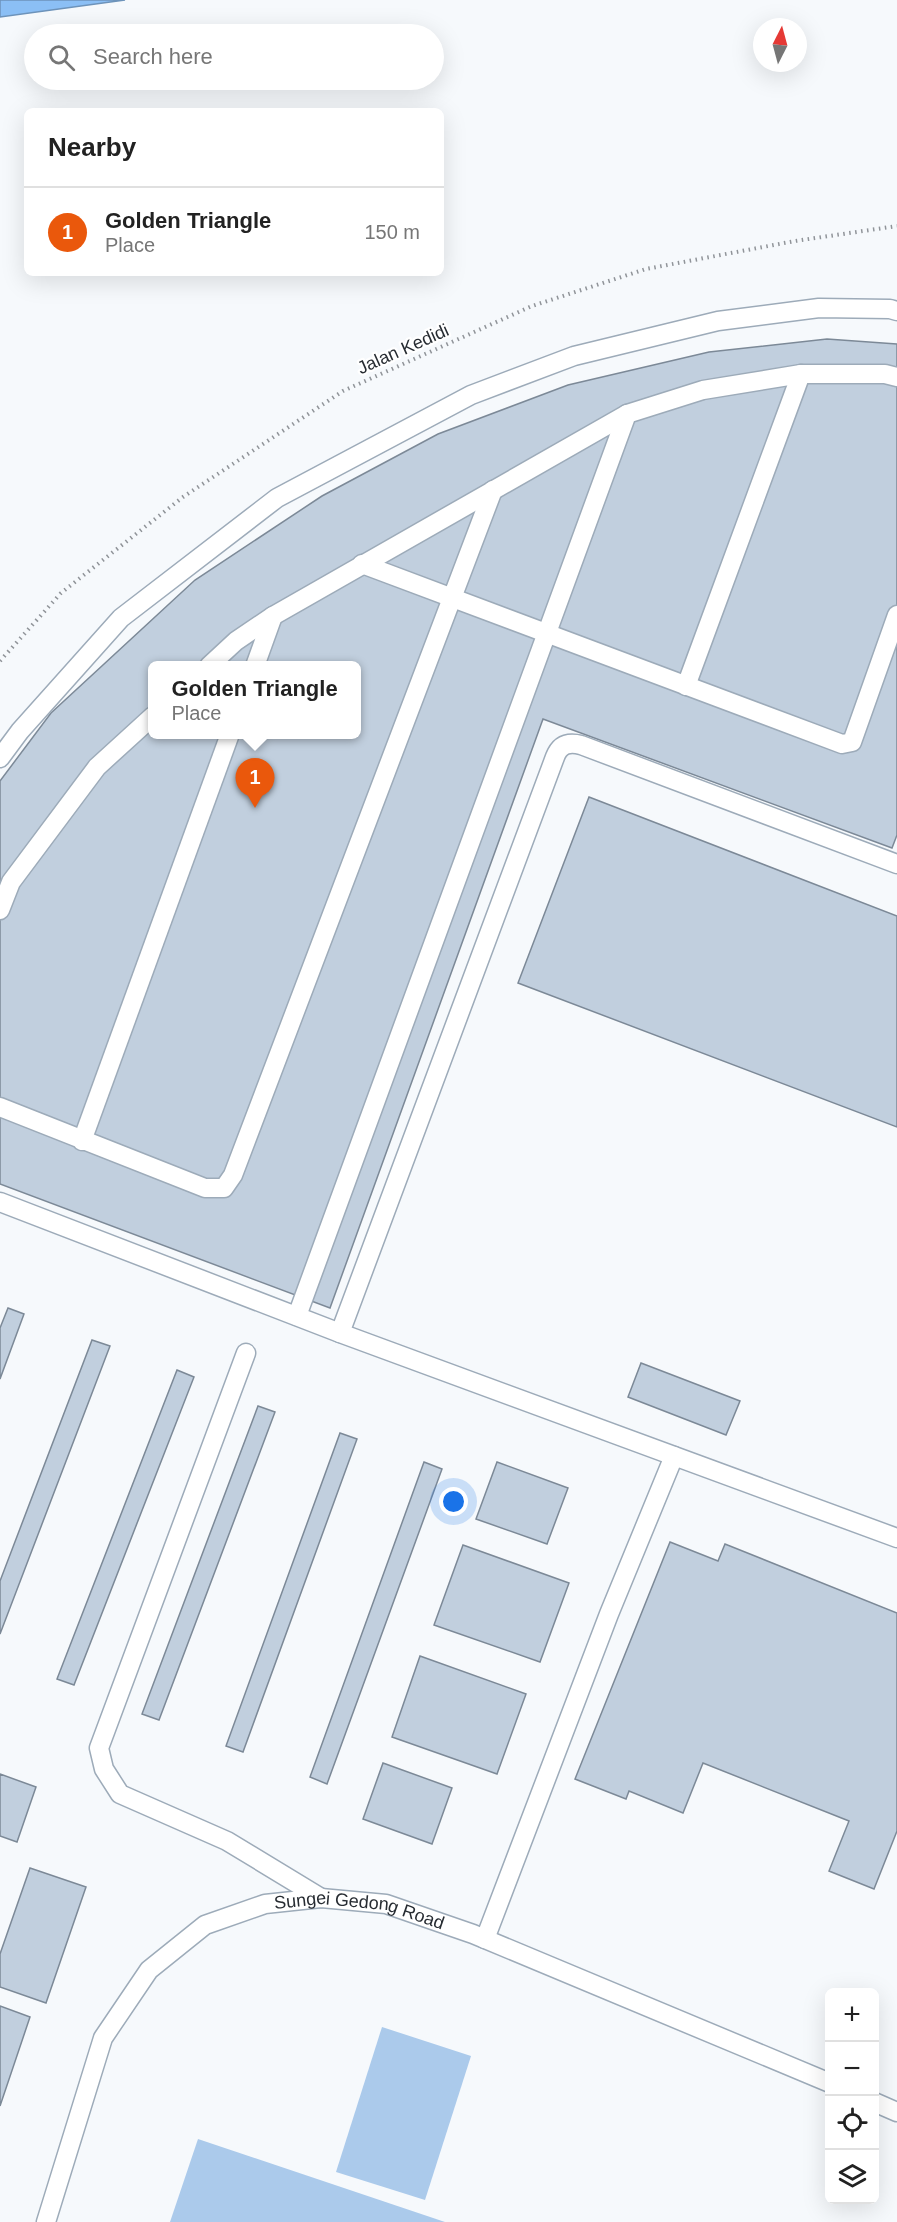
<!DOCTYPE html>
<html lang="en">
<head>
<meta charset="utf-8">
<style>
  body { margin:0; font-family:Arial,sans-serif; background:#f6f6f6; color:#222 }
  .controls { position:absolute; right:18px; bottom:18px; display:grid; overflow:hidden; border-radius:9px; box-shadow:0 6px 24px #0002 }
  .controls button { width:54px; height:54px; display:grid; place-items:center; padding:0; border:0; border-bottom:2px solid #e0e0e0; background:#fff; color:#222; font:30px sans-serif }
  .compass { position:absolute; left:753px; top:18px; width:54px; height:54px; border-radius:50%; background:#fff; box-shadow:0 6px 24px #0002; rotate:6deg }
  .you { position:absolute; left:454px; top:1502px; width:21px; height:21px; margin:-15px; border:4px solid #fff; border-radius:50%; background:#1a73e8; box-shadow:0 0 0 9px #1a73e833 }
  .badge { display:grid; place-items:center; width:39px; height:39px; border-radius:50%; background:#ea580c; color:#fff; font-size:20px; font-weight:700 }
  .pin { position:absolute; translate:-50% -50px; filter:drop-shadow(0 2px 3px #0008) }
  .pin::after { content:''; position:absolute; top:32px; width:21px; height:18px; background:inherit; clip-path:polygon(0 0,100% 0,50% 100%) }
  .popup { position:absolute; left:148px; top:661px; width:213px; height:78px; box-sizing:border-box; display:grid; place-content:center; border-radius:9px; background:#fff; filter:drop-shadow(0 2px 4px #0005); font-size:20px; white-space:nowrap; color:#767676 }
  .popup b { font-size:22px; color:#222 }
  .popup::after { content:''; position:absolute; left:50%; top:100%; margin-left:-12px; border:12px solid transparent; border-top-color:#fff }
  .list { margin:0; padding:0; list-style:none }
  h2 { display:flex; justify-content:space-between; align-items:center; height:78px; margin:0; padding:0 24px; font-size:26px }
  h2 small { font-size:20px; font-weight:400; color:#767676 }
  .list li { display:grid; grid-template-columns:39px 1fr auto; gap:18px; align-items:center; box-sizing:border-box; height:90px; padding:0 24px; border-top:2px solid #e0e0e0 }
  .list b { display:block; font-size:22px; white-space:nowrap }
  .list p { margin:0; font-size:20px; white-space:nowrap; color:#767676 }
  .list em { font-size:20px; font-style:normal; color:#767676 }
  .icon { flex:none; width:33px; height:33px; fill:none; stroke:currentColor; stroke-width:2; stroke-linecap:round; stroke-linejoin:round }
  .map { position:relative; flex:none; width:897px; height:2222px; overflow:hidden }
  .search { position:absolute; background:#fff; box-shadow:0 6px 24px #0002; left:24px; top:24px; width:420px; height:66px; display:flex; align-items:center; gap:15px; box-sizing:border-box; padding:0 21px; border-radius:33px; color:#767676; font-size:22px }
  .panel { position:absolute; background:#fff; box-shadow:0 6px 24px #0002; left:24px; top:108px; width:420px; height:168px; border-radius:9px }
  .map>svg:first-child { display:block }
  .green { fill:#abcaeb }
  .water { fill:#8bbff5; stroke:#6d93ba; stroke-width:1.5 }
  .building { fill:#c1cfde; stroke:#7c8997; stroke-width:1.5; fill-rule:evenodd }
  .lines { fill:none; stroke-linecap:round; stroke-linejoin:round }
  .lane-casing { stroke:#9dabb9; stroke-width:21 }
  .path { stroke:#909499; stroke-width:4; stroke-dasharray:1.5 4.5; stroke-linecap:butt }
  .lane { stroke:#fff; stroke-width:18 }
  .labels { text-anchor:middle; stroke-width:4.5; stroke-linejoin:round; paint-order:stroke }
  .street-label { font-size:18px; fill:#272c32; stroke:#fff }
</style>
</head>
<body>
<div class="map">
<svg width="897" height="2222" viewBox="0 0 897 2222">
  <rect width="100%" height="100%" fill="#f6f9fc"/>
  <g class="green">
    <polygon points="382,2027 471,2056 425,2200 336,2172"/>
    <polygon points="198,2139 445,2222 170,2222"/>
  </g>
  <polygon class="water" points="0,0 125,0 0,17"/>
  <g class="building">
    <path d="M827,339l70,5v491l-5,13 -349,-129 -213,589 -330,-124v-403l51,-68 144,-133 127,-84 116,-62 130,-49 141,-33zM153,666h204v68h-204z"/>
    <polygon points="589,797 897,916 897,1127 518,983"/>
    <polygon points="8,1308 24,1314 0,1379 0,1328"/>
    <polygon points="92,1340 110,1346 0,1634 0,1581"/>
    <polygon points="641,1363 740,1401 726,1435 628,1397"/>
    <polygon points="177,1370 194,1377 74,1685 57,1679"/>
    <polygon points="258,1406 275,1412 159,1720 142,1714"/>
    <polygon points="340,1433 357,1439 243,1752 226,1746"/>
    <polygon points="424,1462 442,1469 327,1784 310,1777"/>
    <polygon points="497,1462 568,1488 547,1544 476,1519"/>
    <polygon points="670,1542 718,1561 725,1544 897,1613 897,1831 874,1889 829,1871 849,1821 703,1763 683,1813 629,1791 626,1799 575,1779"/>
    <polygon points="463,1545 569,1583 540,1662 434,1625"/>
    <polygon points="420,1656 526,1694 497,1774 392,1737"/>
    <polygon points="383,1763 452,1788 432,1844 363,1819"/>
    <polygon points="0,1774 36,1787 17,1842 0,1836"/>
    <polygon points="30,1868 86,1887 46,2003 0,1987 0,1954"/>
    <polygon points="0,2006 30,2017 0,2106"/>
  </g>
  <g class="lines">
    <g class="lane-casing">
      <g id="lane">
        <polyline points="362,564 842,744 852,742 897,615"/>
        <polyline points="209,666 236,641 273,616 627,414"/>
        <polyline points="255,666 273,616"/>
        <polyline points="686,686 801,374"/>
        <polyline points="0,758 20,731 121,618 277,498 471,395 574,356 718,321 819,308 890,309 897,311"/>
        <polyline points="0,910 11,882 97,767 153,716"/>
        <polyline points="0,1107 205,1188 224,1188 233,1175 493,490"/>
        <polyline points="82,1141 230,734"/>
        <polyline points="0,1202 340,1333 897,1538"/>
        <polyline points="297,1316 627,414 703,390 801,374 885,374 897,377"/>
        <path d="M340,1333l215,-576c5,-13 14,-15 26,-12l316,119"/>
        <polyline points="246,1353 99,1748 104,1769 120,1794 227,1841 321,1898"/>
        <polyline points="485,1939 609,1614 674,1456"/>
        <polyline points="874,2102 897,2112"/>
        <path id="s1" d="M46,2222l57,-184 46,-68 56,-45 60,-21 56,-6 65,6 87,30 357,149"/>
      </g>
    </g>
    <polyline class="path" points="0,661 61,593 183,497 343,391 532,306 646,269 795,241 897,226"/>
    <use href="#lane" class="lane"/>
  </g>
  <g class="labels">
    <g class="street-label">
      <text transform="translate(403 349) rotate(-24)" y="6">Jalan Kedidi</text>
      <text dy="6" stroke="none"><textPath href="#s1" startOffset="506">Sungei Gedong Road</textPath></text>
    </g>
  </g>
</svg>
<div class="controls">
<button>+</button>
<button>−</button>
<button><svg class="icon" aria-label="locate" viewBox="0 0 24 24"><circle cx="12" cy="12" r="6"/><path d="M12 2v4M12 18v4M2 12h4M18 12h4"/></svg></button>
<button><svg class="icon" aria-label="layers" viewBox="0 0 24 24"><path d="M12 4l9 5-9 5-9-5zM3 14l9 5 9-5"/></svg></button>
</div>
<svg class="compass" viewBox="-18 -18 36 36"><path d="M0-13l5 13h-10z" fill="#e53935"/><path d="M0 13l5-13h-10z" fill="#767676"/></svg>
<div class="you"></div>
<div class="pin badge" style="left:255px;top:808px">1</div>
<div class="popup"><b>Golden Triangle</b>Place</div>
<div class="search"><svg class="icon" aria-label="search" viewBox="0 0 24 24"><circle cx="10" cy="10" r="6"/><path d="M15 15l6 6"/></svg>Search here</div>
<section class="panel">
<h2>Nearby<small></small></h2>
<ul class="list">
<li><span class="badge">1</span><div><b>Golden Triangle</b><p>Place</p></div><em>150 m</em></li>
</ul>
</section>
</div>
</body>
</html>
